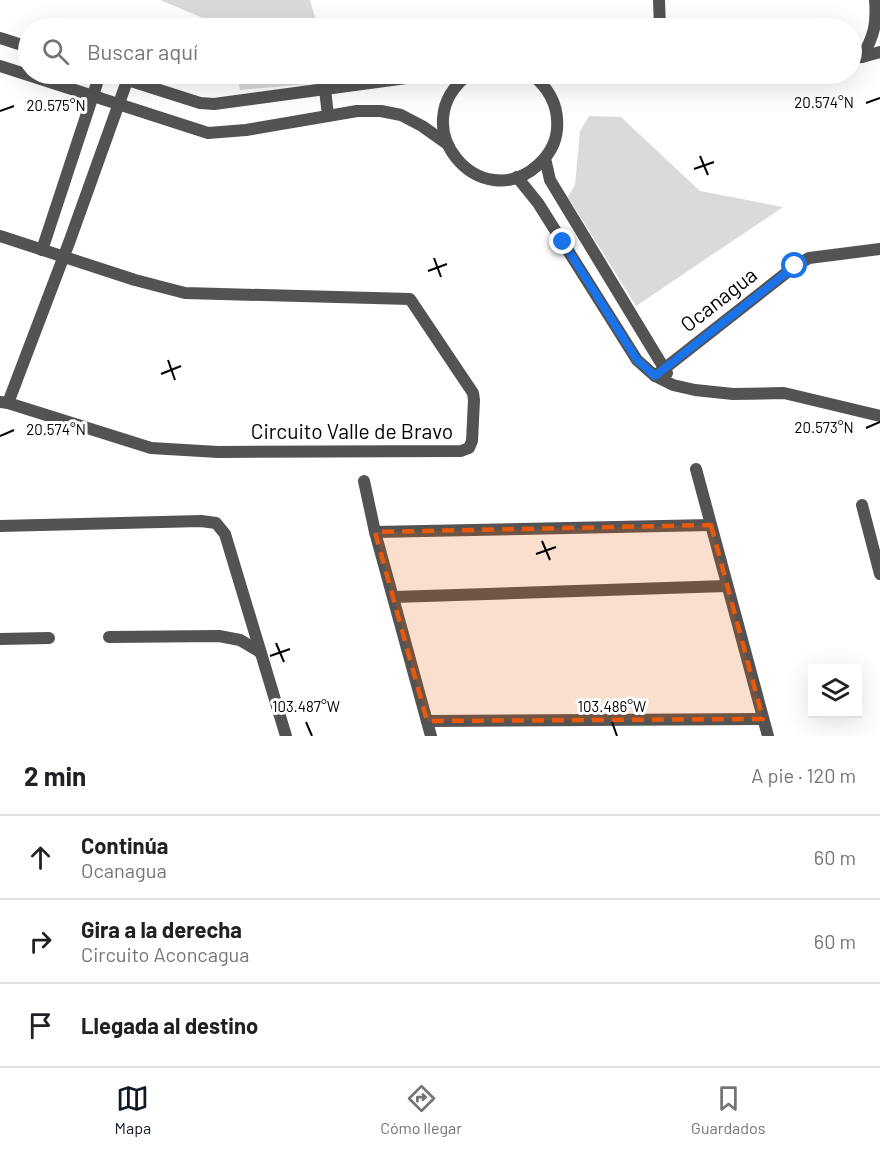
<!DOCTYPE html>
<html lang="es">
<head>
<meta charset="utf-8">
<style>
  body { margin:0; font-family:Barlow,sans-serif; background:#f2f2f2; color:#202124 }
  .controls { position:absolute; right:18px; bottom:18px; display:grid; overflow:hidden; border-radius:0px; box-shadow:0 6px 24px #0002 }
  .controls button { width:54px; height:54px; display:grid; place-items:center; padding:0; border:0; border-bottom:2px solid #e0e0e0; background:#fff; color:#202124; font:30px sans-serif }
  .stop { position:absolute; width:18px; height:18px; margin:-14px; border:4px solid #1a73e8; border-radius:50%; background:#fff }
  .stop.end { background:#1a73e8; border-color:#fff; box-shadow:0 2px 6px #0008 }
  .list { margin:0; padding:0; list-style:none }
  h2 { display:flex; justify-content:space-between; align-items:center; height:78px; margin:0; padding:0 24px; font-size:26px }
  h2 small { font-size:20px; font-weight:400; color:#757577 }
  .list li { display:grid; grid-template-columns:39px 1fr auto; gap:18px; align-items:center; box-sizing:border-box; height:84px; padding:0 24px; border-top:2px solid #e0e0e0 }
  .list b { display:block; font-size:22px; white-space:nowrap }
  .list p { margin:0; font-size:20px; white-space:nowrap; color:#757577 }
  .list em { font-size:20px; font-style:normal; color:#757577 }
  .icon { flex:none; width:33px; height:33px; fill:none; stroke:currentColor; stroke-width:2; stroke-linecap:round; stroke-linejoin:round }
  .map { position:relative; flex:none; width:880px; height:736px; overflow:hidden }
  .search { position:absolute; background:#fff; box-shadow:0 6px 24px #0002; left:18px; right:18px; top:18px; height:66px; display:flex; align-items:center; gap:15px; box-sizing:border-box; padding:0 21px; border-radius:33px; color:#757577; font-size:22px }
  .sheet { height:330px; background:#fff }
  nav { display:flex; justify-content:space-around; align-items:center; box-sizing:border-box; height:84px; border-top:2px solid #e0e0e0; background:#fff; font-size:16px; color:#757577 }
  nav a { display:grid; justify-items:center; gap:3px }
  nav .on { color:#111827 }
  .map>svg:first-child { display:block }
  .green { fill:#dadada }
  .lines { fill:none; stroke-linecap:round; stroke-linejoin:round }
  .street { stroke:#535353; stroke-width:12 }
  .route { stroke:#1a73e8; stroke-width:8 }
  .marked { fill:#e8590c; fill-opacity:0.2; stroke:#e8590c; stroke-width:4.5; stroke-dasharray:12 8; stroke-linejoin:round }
  .ticks { fill:none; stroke:#000; stroke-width:2 }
  .labels { text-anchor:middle; stroke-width:6; stroke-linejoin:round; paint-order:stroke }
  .street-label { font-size:21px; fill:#000; stroke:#fff }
  .ticks-label { font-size:15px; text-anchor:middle; fill:#000; stroke:#fff; stroke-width:6; stroke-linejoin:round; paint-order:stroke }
</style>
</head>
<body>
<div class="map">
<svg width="880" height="736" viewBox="0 0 880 736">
  <rect width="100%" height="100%" fill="#fff"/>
  <g class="green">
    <polygon points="160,0 310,0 318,28 227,28"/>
    <polygon points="237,74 329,74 331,82 240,90"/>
    <polygon points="589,116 621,117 700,191 783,207 636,306 568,197 575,185 580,131"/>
  </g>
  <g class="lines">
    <g class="street">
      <polyline points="659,0 660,28"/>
      <polyline points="0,38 28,47"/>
      <polyline points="862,57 880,52"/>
      <path d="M852,58l10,-1c12,-21 15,-33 13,-57"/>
      <polyline points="0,66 208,133 246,130 357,111 381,111 401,115 422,126 446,143"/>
      <polyline points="109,74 200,103 214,104 436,74"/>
      <path d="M469,74c-68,52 12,143 69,91 10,-9 18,-22 19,-36 2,-23 -8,-41 -26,-55"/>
      <polyline points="325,89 328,116"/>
      <polyline points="545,158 550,180 667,373"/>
      <polyline points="517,177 538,203 637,360 655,376 673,385 695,390 733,394 784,393 880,416"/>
      <polyline points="0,236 135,280 185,293 410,299 473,393 474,400 472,441 469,448 461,451 218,452 151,448 8,403 0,402"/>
      <polyline points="42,250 100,74"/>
      <polyline points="655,376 795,266 809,258 880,249"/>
      <polyline points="8,403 70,240 127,81"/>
      <polyline points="696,469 768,736"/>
      <polyline points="364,481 375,532 431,736"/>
      <polyline points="862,505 880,574"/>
      <polyline points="0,526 201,521 216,523 225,534 286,736"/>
      <polyline points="375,532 711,525"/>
      <polyline points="394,597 726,586"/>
      <polyline points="109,637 219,636 240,640 260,652"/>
      <polyline points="0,639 49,638"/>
      <polyline points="427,721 763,719"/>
    </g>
  </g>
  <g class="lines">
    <polyline class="route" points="563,242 637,360 655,376 795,266"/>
  </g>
  <path class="marked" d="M711,525l52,194 -336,2 -52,-189z"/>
  <path class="ticks" d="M866,103l14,-5M0,111l14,-5M700,156l8,19M694,169l20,-7M434,258l7,19M428,271l19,-7M168,360l7,20M161,374l20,-8M866,428l14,-6M0,436l14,-6M542,541l8,19M536,554l20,-7M276,643l8,19M270,656l20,-7M306,722l6,14M612,722l5,14"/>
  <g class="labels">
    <g class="street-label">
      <text transform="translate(719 300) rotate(-38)" y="7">Ocanagua</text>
      <text x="352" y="439">Circuito Valle de Bravo</text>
    </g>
  </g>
  <g class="ticks-label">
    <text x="824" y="108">20.574°N</text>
    <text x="56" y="111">20.575°N</text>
    <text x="824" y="433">20.573°N</text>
    <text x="56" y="435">20.574°N</text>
    <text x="306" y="712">103.487°W</text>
    <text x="612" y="712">103.486°W</text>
  </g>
</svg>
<div class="controls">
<button><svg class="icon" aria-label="layers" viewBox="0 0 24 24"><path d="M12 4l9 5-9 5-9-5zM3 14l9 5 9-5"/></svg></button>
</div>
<div class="stop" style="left:795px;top:266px"></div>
<div class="stop end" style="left:563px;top:242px"></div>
<div class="search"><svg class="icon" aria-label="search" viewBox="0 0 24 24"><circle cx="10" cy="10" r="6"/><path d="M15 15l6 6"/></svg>Buscar aquí</div>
</div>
<section class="sheet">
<h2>2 min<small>A pie · 120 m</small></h2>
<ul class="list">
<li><svg class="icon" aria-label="ahead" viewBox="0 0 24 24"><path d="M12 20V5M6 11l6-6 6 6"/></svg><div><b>Continúa</b><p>Ocanagua</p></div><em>60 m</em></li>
<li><svg class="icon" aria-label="right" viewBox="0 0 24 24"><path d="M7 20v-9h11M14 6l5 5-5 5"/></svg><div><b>Gira a la derecha</b><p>Circuito Aconcagua</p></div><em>60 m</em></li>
<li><svg class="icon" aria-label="arrive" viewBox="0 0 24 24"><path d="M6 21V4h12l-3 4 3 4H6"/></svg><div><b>Llegada al destino</b></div></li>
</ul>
</section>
<nav>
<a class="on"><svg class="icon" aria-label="map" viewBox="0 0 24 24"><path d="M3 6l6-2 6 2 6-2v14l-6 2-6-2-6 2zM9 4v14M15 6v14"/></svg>Mapa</a>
<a><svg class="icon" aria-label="directions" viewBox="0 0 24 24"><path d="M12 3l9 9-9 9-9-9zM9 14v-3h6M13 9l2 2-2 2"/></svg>Cómo llegar</a>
<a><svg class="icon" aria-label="saved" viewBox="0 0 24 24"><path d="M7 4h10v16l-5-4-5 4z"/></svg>Guardados</a>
</nav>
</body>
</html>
